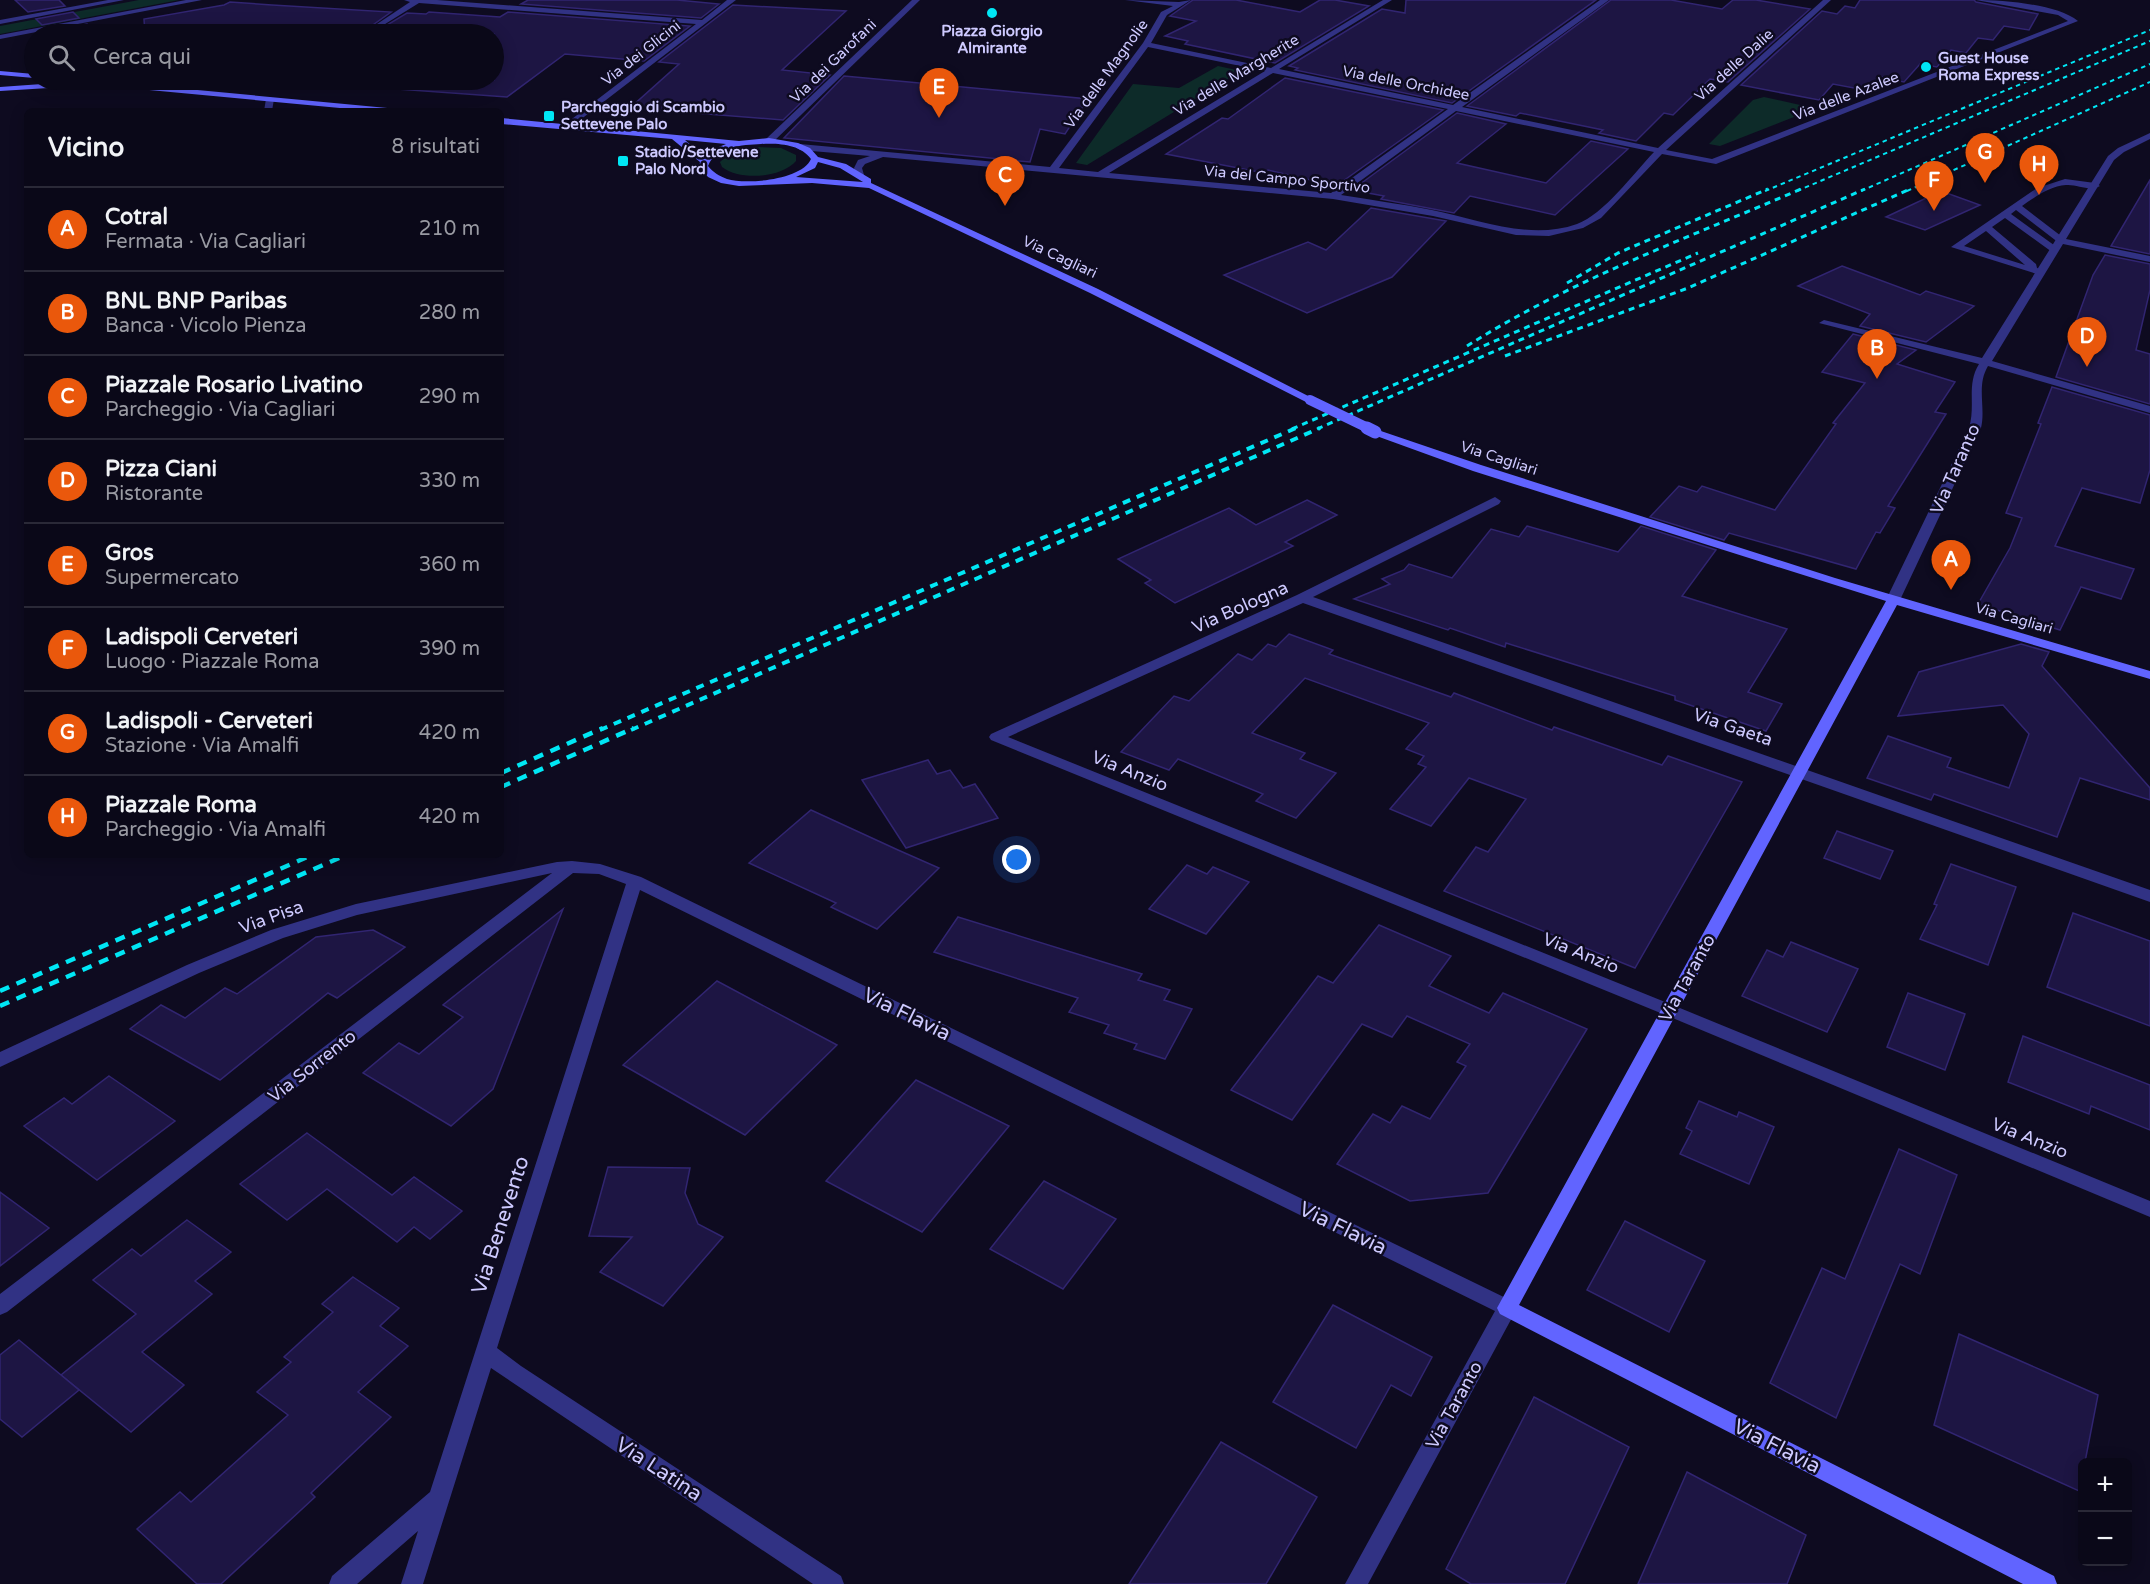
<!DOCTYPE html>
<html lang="it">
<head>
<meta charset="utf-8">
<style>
  body { margin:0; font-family:"Varela Round",sans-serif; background:#181625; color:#f1f3f6 }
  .controls { position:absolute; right:18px; bottom:18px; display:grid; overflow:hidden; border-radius:9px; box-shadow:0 3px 15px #0003 }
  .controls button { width:54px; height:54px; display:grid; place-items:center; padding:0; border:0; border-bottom:2px solid #2a2937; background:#0a0818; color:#f1f3f6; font:30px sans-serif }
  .you { position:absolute; left:1017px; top:860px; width:21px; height:21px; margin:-15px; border:4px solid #fff; border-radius:50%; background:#1a73e8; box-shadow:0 0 0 9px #1a73e833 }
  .badge { display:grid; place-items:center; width:39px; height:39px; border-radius:50%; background:#ea580c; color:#fff; font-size:20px; font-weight:700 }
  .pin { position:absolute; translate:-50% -50px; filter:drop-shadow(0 2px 3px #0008) }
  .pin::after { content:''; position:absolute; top:32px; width:21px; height:18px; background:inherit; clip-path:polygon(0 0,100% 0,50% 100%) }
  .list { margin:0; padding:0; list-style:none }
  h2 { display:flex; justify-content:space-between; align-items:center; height:78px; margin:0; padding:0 24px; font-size:26px }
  h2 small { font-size:20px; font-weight:400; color:#999aa2 }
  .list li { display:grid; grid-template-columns:39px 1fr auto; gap:18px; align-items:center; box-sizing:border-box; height:84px; padding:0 24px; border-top:2px solid #2a2937 }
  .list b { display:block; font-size:22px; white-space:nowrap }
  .list p { margin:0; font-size:20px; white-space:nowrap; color:#999aa2 }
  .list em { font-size:20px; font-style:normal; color:#999aa2 }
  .icon { flex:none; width:33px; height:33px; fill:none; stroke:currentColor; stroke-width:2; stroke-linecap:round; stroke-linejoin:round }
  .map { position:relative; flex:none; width:2150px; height:1584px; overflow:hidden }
  .search { position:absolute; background:#0a0818; box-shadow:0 3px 15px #0003; left:24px; top:24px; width:480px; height:66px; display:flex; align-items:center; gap:15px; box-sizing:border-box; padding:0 21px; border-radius:33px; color:#999aa2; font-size:22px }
  .panel { position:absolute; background:#0a0818; box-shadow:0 3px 15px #0003; left:24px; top:108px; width:480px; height:750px; border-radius:9px }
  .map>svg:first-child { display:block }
  .green { fill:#0d2b29 }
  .building { fill:#1d1543; stroke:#312571; stroke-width:1.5 }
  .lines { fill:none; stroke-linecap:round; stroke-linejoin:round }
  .lane { fill:#313284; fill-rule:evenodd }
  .street { fill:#313284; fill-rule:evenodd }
  .secondary { fill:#6164ff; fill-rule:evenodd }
  .rail-far3 { stroke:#00e7f5; stroke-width:2; stroke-dasharray:4.5 4; stroke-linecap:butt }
  .rail-far2 { stroke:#00e7f5; stroke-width:3; stroke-dasharray:6 5; stroke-linecap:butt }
  .rail-far1 { stroke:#00e7f5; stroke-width:4; stroke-dasharray:8 7; stroke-linecap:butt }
  .rail { stroke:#00e7f5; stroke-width:4.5; stroke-dasharray:10 8; stroke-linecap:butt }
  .secondary-bridge-far1 { stroke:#6164ff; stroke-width:10 }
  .secondary-bridge { stroke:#6164ff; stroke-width:13 }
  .poi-dot { fill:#00e7f5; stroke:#0e0b20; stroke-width:2 }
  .labels { text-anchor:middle; stroke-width:5; stroke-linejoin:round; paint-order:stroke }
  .far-poi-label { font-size:15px; font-weight:bold; fill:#cecaff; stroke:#0e0b20; text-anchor:start }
  .far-street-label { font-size:15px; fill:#cecaff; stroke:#0e0b20 }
  .street-label { font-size:18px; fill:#cecaff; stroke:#0e0b20 }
  .near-street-label { font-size:21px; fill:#cecaff; stroke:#0e0b20 }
</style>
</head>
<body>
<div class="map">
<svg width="2150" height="1584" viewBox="0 0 2150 1584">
  <rect width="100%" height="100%" fill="#0e0b20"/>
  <g class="green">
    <polygon points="139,0 179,0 0,34 0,26"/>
    <polygon points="1218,66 1241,71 1087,165 1076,163 1133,84 1179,88"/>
    <polygon points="1764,97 1809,107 1812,110 1720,146 1709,144 1753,100"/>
    <path d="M756,147l25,1 15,7v6c-15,17 -56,20 -74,6l-2,-5 11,-10z"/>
  </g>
  <g class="building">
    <polygon points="15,0 59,0 65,6 28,12"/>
    <polygon points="528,0 677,0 719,4 701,18 521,4"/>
    <polygon points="1193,0 1236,0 1300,12 1320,0 1335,0 1369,6 1275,63 1185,44 1188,41 1165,36 1196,21 1170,16"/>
    <polygon points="1406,0 1596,0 1452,103 1295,70 1298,68 1289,66 1382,9 1405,13"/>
    <polygon points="1611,0 1671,0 1722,9 1733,0 1756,0 1810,9 1728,82 1710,79 1673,115 1664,113 1636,141 1599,133 1603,130 1520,113 1516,116 1467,106"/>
    <polygon points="1860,0 1974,0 1976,2 2038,14 2029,30 2004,26 1993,40 1978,38 1966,53 1951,50 1937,67 1920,64 1904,82 1882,77 1870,91 1833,84 1819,100 1741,85 1822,11 1837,14 1845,6 1855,8"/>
    <polygon points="230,2 272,5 391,12 360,34 317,34 315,32 287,28 278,34 145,34 144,19 224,5"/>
    <polygon points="733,5 846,11 782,70 830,75 783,120 630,108 679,64 659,62"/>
    <polygon points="73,12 79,18 42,25 36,19"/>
    <polygon points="429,12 500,17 508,12 690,26 644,61 565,54 507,97 382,88 390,83 352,80 494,80 494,34 372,34 407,13 426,14"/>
    <polygon points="87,24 98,34 52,34 49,32"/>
    <polygon points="844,76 1006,91 1088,99 1065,134 1040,129 1030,162 784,138"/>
    <polygon points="1285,78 1443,110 1336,186 1268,170 1264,173 1166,154 1222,118 1228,119"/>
    <polygon points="1457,113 1506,124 1457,163 1546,183 1591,141 1628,149 1555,215 1470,196 1454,213 1381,199 1384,196 1352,190"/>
    <polygon points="2150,180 2150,254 2111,246"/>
    <polygon points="1941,191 1980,205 1925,230 1886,217"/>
    <polygon points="1371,208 1446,221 1392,277 1307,313 1224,275 1308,242 1326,250"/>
    <polygon points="2105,255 2150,264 2150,290 2136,350 2150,354 2150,404 2056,377 2093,275"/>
    <polygon points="1842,266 1920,295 1926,291 1974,306 1926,342 1860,326 1870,314 1798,286"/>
    <polygon points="1853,334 1916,350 1897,364 1955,382 1935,412 1946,414 1888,506 1895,508 1880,533 1876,532 1856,569 1729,533 1724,540 1650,517 1679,486 1697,492 1702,486 1775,510 1836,424 1833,423 1865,383 1822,372"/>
    <polygon points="2052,387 2150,415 2150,470 2140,503 2082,488 2055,546 2134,569 2121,599 2081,587 2060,630 1978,604 2010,548 2022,518 2006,513 2041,424 2038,423"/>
    <polygon points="1307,500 1337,515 1285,542 1293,546 1175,603 1145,583 1151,580 1118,559 1229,508 1256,525"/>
    <polygon points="1527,526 1618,552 1641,526 1716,550 1682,596 1787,629 1748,692 1782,704 1766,731 1675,700 1675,696 1506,643 1505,647 1450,628 1448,630 1354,599 1390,584 1382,579 1404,570 1409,564 1452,578 1491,529 1519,537"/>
    <polygon points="1289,634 1333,650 1329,654 1451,697 1454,693 1552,730 1554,727 1662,765 1668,756 1742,782 1635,968 1444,891 1476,847 1488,852 1526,799 1469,778 1431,826 1390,809 1426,767 1418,764 1424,756 1406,749 1429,723 1305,678 1252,733 1305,753 1300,759 1336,773 1296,818 1256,801 1263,794 1178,759 1169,770 1121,752 1174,696 1189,701 1238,654 1252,660 1268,644 1276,647"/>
    <polygon points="2021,644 2049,652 2042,666 2150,788 2150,800 2080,778 2057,837 1934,794 1931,800 1867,778 1888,736 1951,758 1947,767 2009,788 2029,734 2003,705 1898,716 1919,672"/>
    <polygon points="928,760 937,774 950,770 963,788 975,784 998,818 906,848 862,780"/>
    <polygon points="811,810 898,850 939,868 877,929 831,907 836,903 749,863"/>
    <polygon points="1837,831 1893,851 1880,879 1824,858"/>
    <polygon points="1951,864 2016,887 1988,965 1920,939 1937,905 1934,904"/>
    <polygon points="1187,865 1207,874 1213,867 1249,882 1206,934 1149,909"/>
    <polygon points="563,909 493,1089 451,1126 363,1073 399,1043 419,1054 463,1017 443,1005"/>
    <polygon points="2073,913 2150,941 2150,1026 2047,987"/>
    <polygon points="958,917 1142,974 1138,980 1170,990 1164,1000 1192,1009 1165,1059 1134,1049 1137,1044 1104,1033 1109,1025 1069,1012 1078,998 934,952"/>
    <polygon points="1379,925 1451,956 1429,986 1489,1013 1503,993 1587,1029 1488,1193 1410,1201 1337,1164 1373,1114 1390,1123 1402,1106 1430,1119 1466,1066 1457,1062 1470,1044 1407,1016 1392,1037 1362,1024 1292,1120 1231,1090 1318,976 1333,983"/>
    <polygon points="373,930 405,947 337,998 328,993 220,1080 130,1029 161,1005 185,1018 225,988 237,994 316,937"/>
    <polygon points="1791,942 1858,969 1827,1032 1742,996 1767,950 1783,957"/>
    <polygon points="717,981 837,1045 745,1135 623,1065"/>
    <polygon points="1908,993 1965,1014 1945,1070 1887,1047"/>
    <polygon points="2023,1036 2150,1085 2150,1130 2091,1106 2089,1114 2008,1082"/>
    <polygon points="109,1076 175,1121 97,1180 24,1126 64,1098 72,1104"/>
    <polygon points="916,1080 1009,1126 922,1232 826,1181"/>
    <polygon points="1699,1101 1737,1117 1739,1112 1774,1127 1749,1184 1680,1154 1692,1131 1686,1128"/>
    <polygon points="307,1133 392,1195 414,1177 462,1211 430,1239 414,1227 397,1242 327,1189 287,1220 240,1184"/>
    <polygon points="1899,1149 1957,1175 1920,1274 1900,1264 1836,1418 1770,1383 1822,1268 1845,1279"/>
    <polygon points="608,1167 690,1168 685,1193 698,1224 723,1237 663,1306 600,1272 632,1237 589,1236"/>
    <polygon points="1044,1181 1116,1219 1063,1289 990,1249"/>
    <polygon points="0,1192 49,1228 0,1266"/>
    <polygon points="187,1220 231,1252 195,1281 212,1294 142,1352 184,1385 131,1432 61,1375 136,1314 93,1280 132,1249 141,1256"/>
    <polygon points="1625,1221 1705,1261 1669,1332 1587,1290"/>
    <polygon points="353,1277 399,1308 380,1326 408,1346 358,1392 391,1417 311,1493 315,1497 221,1584 197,1584 137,1529 180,1492 191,1502 288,1415 257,1392 291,1362 284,1357 333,1312 322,1304"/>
    <polygon points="1333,1305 1432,1357 1411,1396 1391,1385 1356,1448 1273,1402"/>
    <polygon points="1959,1334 2098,1395 2085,1462 2082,1462 2079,1491 1934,1425"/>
    <polygon points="19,1340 79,1390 22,1437 0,1419 0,1355"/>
    <polygon points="1534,1397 1629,1447 1565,1584 1471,1584 1446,1569"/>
    <polygon points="1221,1442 1317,1497 1266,1584 1129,1584"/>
    <polygon points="1687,1472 1806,1535 1787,1584 1638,1584"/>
  </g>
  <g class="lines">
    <g class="lane">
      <polygon points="270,97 274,99 272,111 264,111 266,99"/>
      <path d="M2065,179l30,4 5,3c-10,6 -23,-2 -34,-1 -16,1 -31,12 -44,21l43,33v4h-6l-43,-33 -5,4 47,34v4h-6l-47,-34 -13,9 44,37 1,4 6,2v4h-6l-86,-27 86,-59zM1986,231l39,34 -61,-19z"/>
    </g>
    <g class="street">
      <polygon points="108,0 124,0 0,24 0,20"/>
      <polygon points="186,0 202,0 0,39 0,35"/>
      <polygon points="404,0 437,0 702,20 727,0 736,0 567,130 563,127 564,125 696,24 419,3 369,34 362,34 410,2"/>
      <polygon points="912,0 920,0 772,143 766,143 766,139"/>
      <path d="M1125,0l54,2 12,-2 -24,15 -16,28 120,25 112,-68h9l-113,69 174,36 147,-105h9l-147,107 196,41 165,-148h8l-165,150 46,9 356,-138 -10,-6 -82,-15c27,0 81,4 102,21l-362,143 -54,-10 -61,64 -18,10 -34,8 -33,-1 -83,-19 -100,-17 -450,-42 -18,7 -3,4 2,7 -4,3 -4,-3 -2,-7 4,-8 12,-4 -70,-6 -4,-3 4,-3 250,23 93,-124 18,-31 12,-6zM1148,47l117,24 -167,101 -39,-4zM1273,73l175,36 -117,84 -222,-20zM1456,111l198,41c-21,22 -50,62 -77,72 -48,17 -99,-5 -145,-14 -30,-6 -61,-10 -91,-15z"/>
      <polygon points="287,30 315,34 280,34"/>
      <polygon points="203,80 212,80 191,93 184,91"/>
      <path d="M2150,133v6l-26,13 -10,8 -48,79 84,17v6l-87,-18 -71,117 158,45v7l-162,-47c-12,20 -2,41 -7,62l-81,172 -2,3h-10l-2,-3 83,-172c7,-23 -3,-43 10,-64l-160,-41 5,-3 158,38 126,-202 10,-8z"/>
      <polygon points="1495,497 1501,501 1499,504 1313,597 2150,890 2150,902 1303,603 1008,737 1675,1006 2150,1201 2150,1217 1663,1014 991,740 989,737 991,734 1297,595"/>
      <polygon points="572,861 600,864 641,877 1514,1302 1517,1308 1514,1314 1368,1584 1345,1584 1495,1311 640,890 497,1348 521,1366 841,1576 844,1584 813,1584 491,1368 423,1584 401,1584 418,1531 357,1584 329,1584 332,1576 430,1492 626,884 599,874 573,873 7,1312 0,1315 0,1294 552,873 357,915 283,938 199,973 0,1067 0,1052 187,965 271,930 356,904 557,862"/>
    </g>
    <g class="secondary">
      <polygon points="0,71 34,74 34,78 0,75"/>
      <polygon points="67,80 91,80 398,109 402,111 372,111 85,84 81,86 0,91 0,87 70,82"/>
      <path d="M501,118l238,23 30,-3 29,5 12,5 8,9 28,7 25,15v4l227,106 218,111 -2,2h-8l-216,-109 -221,-105 -57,-5 -73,3 -18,-3 -13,-6 -9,-11 1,-4 -28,-23 -171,-15zM685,140l41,4 -17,7 -5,5zM761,144c17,-1 39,0 50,15 -9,21 -65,26 -84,20 -8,-3 -14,-7 -19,-13 8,-20 34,-21 53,-22zM818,162l22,6 23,14 -67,-5 19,-9z"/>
      <polygon points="1375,429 1481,465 1835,578 2150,671 2150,679 1897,605 1519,1305 2054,1576 2057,1584 2023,1584 1500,1314 1497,1308 1886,601 1473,471 1371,434 1369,432"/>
    </g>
    <g class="rail-far3">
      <polyline points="1765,191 2150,30"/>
      <polyline points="1797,191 2150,41"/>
      <polyline points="1861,191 2150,64"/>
      <polyline points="1907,191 2150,82"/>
    </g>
    <g class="rail-far2">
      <polyline points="1567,283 1618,253 1768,189"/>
      <path d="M1467,346c104,-66 221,-108 334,-157"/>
      <polyline points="1505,356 1688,288 1910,189"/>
      <polyline points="1292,429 1698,253"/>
      <polyline points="1317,429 1865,189"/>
    </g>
    <g class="rail-far1">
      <polyline points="600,730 1296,428"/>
      <polyline points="631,730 1320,428"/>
    </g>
    <g class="rail">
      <polyline points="501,773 603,728"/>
      <polyline points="501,787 634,728"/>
      <polyline points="0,991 312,855"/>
      <polyline points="0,1006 346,855"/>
    </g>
    <polyline class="secondary-bridge-far1" points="1310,400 1370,429"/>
    <polyline class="secondary-bridge" points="1367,428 1375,432"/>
  </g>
  <g class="poi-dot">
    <circle cx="992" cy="13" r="6"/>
    <circle cx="1926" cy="67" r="6"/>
    <rect x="543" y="110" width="12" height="12" rx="3"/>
    <rect x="617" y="155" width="12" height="12" rx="3"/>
  </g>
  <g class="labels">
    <g class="far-poi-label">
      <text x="992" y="36" text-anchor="middle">Piazza Giorgio<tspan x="992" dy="17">Almirante</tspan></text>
      <text x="1938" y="63">Guest House<tspan x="1938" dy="17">Roma Express</tspan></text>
      <text x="561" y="112">Parcheggio di Scambio<tspan x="561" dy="17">Settevene Palo</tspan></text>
      <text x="635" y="157">Stadio/Settevene<tspan x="635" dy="17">Palo Nord</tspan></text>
    </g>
    <g class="far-street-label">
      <text transform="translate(641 53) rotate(-38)" y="5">Via dei Glicini</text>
      <text transform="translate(833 61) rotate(-44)" y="5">Via dei Garofani</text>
      <text transform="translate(1734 65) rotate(-42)" y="5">Via delle Dalie</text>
      <text transform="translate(1106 74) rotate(-54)" y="5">Via delle Magnolie</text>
      <text transform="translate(1236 75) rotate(-31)" y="5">Via delle Margherite</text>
      <text transform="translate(1406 83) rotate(11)" y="5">Via delle Orchidee</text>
      <text transform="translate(1846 96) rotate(-21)" y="5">Via delle Azalee</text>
      <text transform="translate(1287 179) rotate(6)" y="5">Via del Campo Sportivo</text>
      <text transform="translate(1060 257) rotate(25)" y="5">Via Cagliari</text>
      <text transform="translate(1499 458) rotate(18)" y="5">Via Cagliari</text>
      <text transform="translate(2014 618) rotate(16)" y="5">Via Cagliari</text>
    </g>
    <g class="street-label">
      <text transform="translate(1955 469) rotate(-66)" y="6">Via Taranto</text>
      <text transform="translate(1240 607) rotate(-24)" y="6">Via Bologna</text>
      <text transform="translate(1733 727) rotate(19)" y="6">Via Gaeta</text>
      <text transform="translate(1130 771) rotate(22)" y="6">Via Anzio</text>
      <text transform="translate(271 917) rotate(-20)" y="6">Via Pisa</text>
      <text transform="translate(1581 953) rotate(22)" y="6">Via Anzio</text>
      <text transform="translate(1687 978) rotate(-61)" y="6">Via Taranto</text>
      <text transform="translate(312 1066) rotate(-38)" y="6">Via Sorrento</text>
      <text transform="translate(2030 1138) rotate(22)" y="6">Via Anzio</text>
      <text transform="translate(1454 1405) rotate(-61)" y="6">Via Taranto</text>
    </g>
    <g class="near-street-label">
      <text transform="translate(907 1014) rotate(26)" y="7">Via Flavia</text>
      <text transform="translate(500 1225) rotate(-72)" y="7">Via Benevento</text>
      <text transform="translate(1343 1228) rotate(26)" y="7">Via Flavia</text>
      <text transform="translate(1777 1446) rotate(27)" y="7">Via Flavia</text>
      <text transform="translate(659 1469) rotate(33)" y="7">Via Latina</text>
    </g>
  </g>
</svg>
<div class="controls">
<button>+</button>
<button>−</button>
</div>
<div class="you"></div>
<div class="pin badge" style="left:1951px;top:590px">A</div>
<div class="pin badge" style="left:1877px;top:379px">B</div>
<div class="pin badge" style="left:1005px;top:206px">C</div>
<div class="pin badge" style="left:2087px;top:367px">D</div>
<div class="pin badge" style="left:939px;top:118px">E</div>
<div class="pin badge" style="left:1934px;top:211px">F</div>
<div class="pin badge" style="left:1985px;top:183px">G</div>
<div class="pin badge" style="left:2039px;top:195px">H</div>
<div class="search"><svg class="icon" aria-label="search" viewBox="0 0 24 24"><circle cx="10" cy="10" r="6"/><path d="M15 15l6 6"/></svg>Cerca qui</div>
<section class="panel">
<h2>Vicino<small>8 risultati</small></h2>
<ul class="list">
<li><span class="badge">A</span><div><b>Cotral</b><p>Fermata · Via Cagliari</p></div><em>210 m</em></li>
<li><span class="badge">B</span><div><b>BNL BNP Paribas</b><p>Banca · Vicolo Pienza</p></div><em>280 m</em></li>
<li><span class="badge">C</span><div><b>Piazzale Rosario Livatino</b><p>Parcheggio · Via Cagliari</p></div><em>290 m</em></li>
<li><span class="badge">D</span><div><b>Pizza Ciani</b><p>Ristorante</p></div><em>330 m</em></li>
<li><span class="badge">E</span><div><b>Gros</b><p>Supermercato</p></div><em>360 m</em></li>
<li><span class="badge">F</span><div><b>Ladispoli Cerveteri</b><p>Luogo · Piazzale Roma</p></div><em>390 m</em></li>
<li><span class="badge">G</span><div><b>Ladispoli - Cerveteri</b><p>Stazione · Via Amalfi</p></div><em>420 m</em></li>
<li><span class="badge">H</span><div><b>Piazzale Roma</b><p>Parcheggio · Via Amalfi</p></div><em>420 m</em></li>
</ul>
</section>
</div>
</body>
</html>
